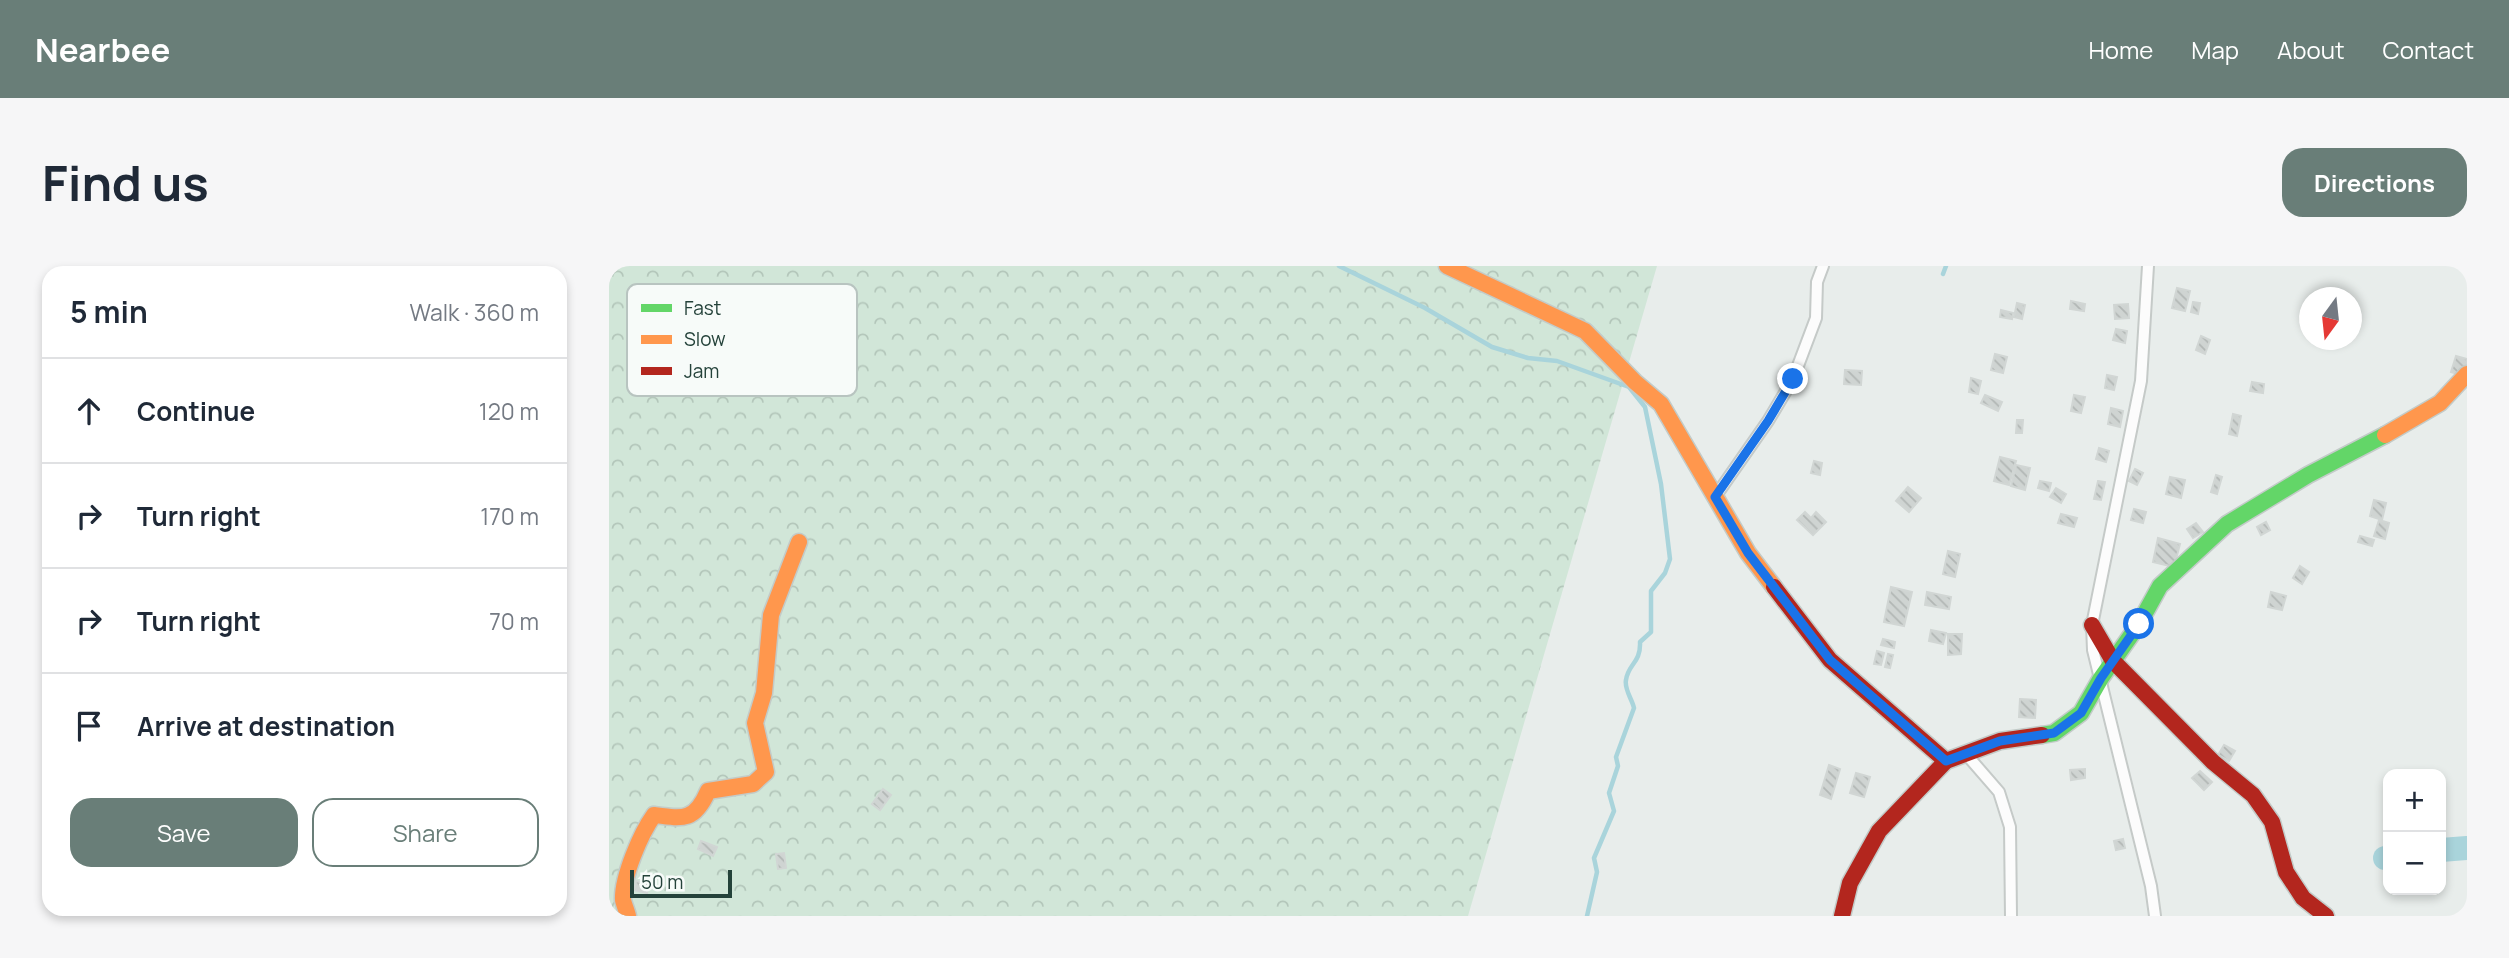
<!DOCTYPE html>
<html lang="en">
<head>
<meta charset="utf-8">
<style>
  body { margin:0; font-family:Manrope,sans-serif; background:#f6f6f7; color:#1f2937 }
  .controls { position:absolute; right:21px; bottom:21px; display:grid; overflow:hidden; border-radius:14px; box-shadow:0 4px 10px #0003 }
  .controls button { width:63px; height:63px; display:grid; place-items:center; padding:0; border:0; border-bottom:2px solid #e0e1e3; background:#fff; color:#1f2937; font:35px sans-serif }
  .compass { position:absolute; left:1690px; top:21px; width:63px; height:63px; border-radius:50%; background:#fff; box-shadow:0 4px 10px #0003; rotate:195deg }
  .scale { position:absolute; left:21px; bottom:18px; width:102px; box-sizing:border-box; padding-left:7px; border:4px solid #24423a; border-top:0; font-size:19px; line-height:24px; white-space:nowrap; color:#24423a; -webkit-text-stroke:5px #f7fbf9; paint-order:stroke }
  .stop { position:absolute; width:21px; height:21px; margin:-16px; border:5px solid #1a73e8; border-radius:50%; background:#fff }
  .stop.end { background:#1a73e8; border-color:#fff; box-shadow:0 2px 7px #0008 }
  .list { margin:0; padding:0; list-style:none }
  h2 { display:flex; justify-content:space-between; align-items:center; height:91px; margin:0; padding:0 28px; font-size:30px }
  h2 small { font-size:23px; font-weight:400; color:#747a83 }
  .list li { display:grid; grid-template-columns:46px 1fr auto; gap:21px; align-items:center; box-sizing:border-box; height:105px; padding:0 28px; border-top:2px solid #e0e1e3 }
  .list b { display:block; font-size:26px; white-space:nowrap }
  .list em { font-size:23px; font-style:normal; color:#747a83 }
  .actions { display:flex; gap:14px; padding:21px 28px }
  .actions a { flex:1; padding:16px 0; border:2px solid #697e78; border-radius:21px; text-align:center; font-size:24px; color:#697e78 }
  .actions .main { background:#697e78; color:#fff }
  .icon { flex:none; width:38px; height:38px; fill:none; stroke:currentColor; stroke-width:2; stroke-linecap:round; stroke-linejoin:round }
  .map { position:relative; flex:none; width:1858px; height:650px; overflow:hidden; border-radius:21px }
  header { display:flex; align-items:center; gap:42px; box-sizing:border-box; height:98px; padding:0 35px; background:#697e78; color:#fff }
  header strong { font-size:33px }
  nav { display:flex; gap:38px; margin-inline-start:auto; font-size:24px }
  .intro { display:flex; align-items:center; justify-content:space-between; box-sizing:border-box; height:168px; padding:0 42px }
  h1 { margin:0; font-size:49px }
  .button { padding:18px 32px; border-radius:21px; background:#697e78; color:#fff; font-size:24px; font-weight:700 }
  main { display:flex; gap:42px; padding:0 42px }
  aside { flex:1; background:#fff; border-radius:21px; box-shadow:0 4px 10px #0003 }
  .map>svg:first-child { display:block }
  .forest { fill:url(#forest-crowns) }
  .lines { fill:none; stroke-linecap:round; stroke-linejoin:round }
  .stream { stroke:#a9d4db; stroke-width:4.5 }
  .river { stroke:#a9d4db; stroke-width:24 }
  .building { fill:url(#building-back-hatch); stroke:#d1d6d4; stroke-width:2 }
  .street-casing { stroke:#c5cac8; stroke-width:14 }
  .fast-casing { stroke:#c3cbc8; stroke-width:19 }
  .slow-casing { stroke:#c3cbc8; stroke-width:19 }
  .jam-casing { stroke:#c3cbc8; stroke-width:19 }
  .street { stroke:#fcfcfc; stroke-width:10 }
  .fast { stroke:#63d668; stroke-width:16 }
  .slow { stroke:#ff974d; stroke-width:16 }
  .jam { stroke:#b3261e; stroke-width:16 }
  .route { stroke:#1a73e8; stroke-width:9 }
  .key { fill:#f7fbf9; stroke:#b8c4c0; stroke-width:2 }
  .key-label { font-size:19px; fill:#24423a }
</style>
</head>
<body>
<header>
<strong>Nearbee</strong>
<nav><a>Home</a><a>Map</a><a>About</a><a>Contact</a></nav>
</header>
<div class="intro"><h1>Find us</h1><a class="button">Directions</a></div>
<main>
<aside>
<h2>5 min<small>Walk · 360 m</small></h2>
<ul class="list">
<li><svg class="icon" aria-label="ahead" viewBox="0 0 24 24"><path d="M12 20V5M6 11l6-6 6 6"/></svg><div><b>Continue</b></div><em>120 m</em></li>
<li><svg class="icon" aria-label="right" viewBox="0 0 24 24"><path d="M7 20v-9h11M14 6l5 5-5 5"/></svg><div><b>Turn right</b></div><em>170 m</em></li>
<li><svg class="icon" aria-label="right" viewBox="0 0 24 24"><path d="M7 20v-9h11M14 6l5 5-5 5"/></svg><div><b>Turn right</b></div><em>70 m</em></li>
<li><svg class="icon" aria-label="arrive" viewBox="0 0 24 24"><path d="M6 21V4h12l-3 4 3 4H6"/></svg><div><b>Arrive at destination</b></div></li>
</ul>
<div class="actions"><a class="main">Save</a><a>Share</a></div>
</aside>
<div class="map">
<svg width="1858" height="650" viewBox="0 0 1858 650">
  <defs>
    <pattern id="forest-crowns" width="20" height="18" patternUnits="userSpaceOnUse" patternTransform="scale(1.75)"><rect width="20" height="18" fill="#d1e6d8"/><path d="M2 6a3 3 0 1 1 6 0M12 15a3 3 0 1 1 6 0" fill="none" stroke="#b3c6ba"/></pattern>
    <pattern id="building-back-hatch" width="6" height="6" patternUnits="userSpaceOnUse" patternTransform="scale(1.75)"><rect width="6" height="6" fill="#cfd4d2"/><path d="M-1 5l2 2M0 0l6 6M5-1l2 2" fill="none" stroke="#b2b7b5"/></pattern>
  </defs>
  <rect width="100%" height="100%" fill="#e8edeb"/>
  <polygon class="forest" points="0,0 1048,0 859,650 0,650"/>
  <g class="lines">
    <g class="stream">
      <path d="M730,0l86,42 67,39 36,11 29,3 72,26 16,20 16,77 9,75 -5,14 -14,18v41l-11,10c1,21 -12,22 -14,38 -2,9 6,19 8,28l-18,49 2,9 -9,27 5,18 -20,47 3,14 -10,44"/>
      <polyline points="1334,8 1337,0"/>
    </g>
    <g class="river">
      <polyline points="1832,584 1858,582"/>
      <polyline points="1776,592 1779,592"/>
    </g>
  </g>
  <g class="building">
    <polygon points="1568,22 1581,25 1576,45 1563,42"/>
    <polygon points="1462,35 1476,38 1475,45 1461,43"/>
    <polygon points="1584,36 1591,37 1589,48 1582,46"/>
    <polygon points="1408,37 1416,39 1413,53 1405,51"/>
    <polygon points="1519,38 1520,52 1506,53 1505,39"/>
    <polygon points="1392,44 1404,47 1403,53 1391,51"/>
    <polygon points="1507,63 1518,65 1516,77 1504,74"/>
    <polygon points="1592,70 1601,74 1596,88 1587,84"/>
    <polygon points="1386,88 1398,91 1394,107 1382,104"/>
    <polygon points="1847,90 1858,93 1858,103 1852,101 1849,108 1842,106"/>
    <polygon points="1236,104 1253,105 1252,119 1235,118"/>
    <polygon points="1498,109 1508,111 1505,124 1496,122"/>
    <polygon points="1362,112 1372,115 1369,128 1360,126"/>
    <polygon points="1643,116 1655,118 1654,127 1641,125"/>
    <polygon points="1376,129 1393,136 1389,145 1372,137"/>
    <polygon points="1465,129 1476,131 1472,147 1462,145"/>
    <polygon points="1502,142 1514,145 1511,161 1499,158"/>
    <polygon points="1624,148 1632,150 1628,170 1620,168"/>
    <polygon points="1408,154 1414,154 1413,167 1407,167"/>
    <polygon points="1490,182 1500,185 1497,196 1487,193"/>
    <polygon points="1391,191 1407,195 1400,219 1385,215"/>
    <polygon points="1205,195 1213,197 1211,209 1202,207"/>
    <polygon points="1407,199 1421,202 1416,224 1402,220"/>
    <polygon points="1526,203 1534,207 1528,219 1520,215"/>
    <polygon points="1607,209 1613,211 1608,228 1602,226"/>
    <polygon points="1561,211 1576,214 1572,232 1557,228"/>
    <polygon points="1431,215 1442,217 1440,225 1429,222"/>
    <polygon points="1489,215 1496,216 1492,234 1485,233"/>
    <polygon points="1299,221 1312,232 1300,246 1287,235"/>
    <polygon points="1447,222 1457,228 1452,237 1441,231"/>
    <polygon points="1765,234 1777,237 1773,254 1761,250"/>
    <polygon points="1525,243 1537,246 1534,257 1522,254"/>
    <polygon points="1196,246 1202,252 1207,246 1217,256 1204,269 1188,254"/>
    <polygon points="1452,248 1468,252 1465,261 1449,257"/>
    <polygon points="1770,254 1780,257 1776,273 1765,270"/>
    <polygon points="1657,256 1661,264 1652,269 1648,261"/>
    <polygon points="1587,257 1594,266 1584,272 1578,263"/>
    <polygon points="1751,270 1765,274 1763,280 1749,276"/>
    <polygon points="1549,272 1571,278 1565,301 1544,296"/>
    <polygon points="1339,285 1351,288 1346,311 1334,308"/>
    <polygon points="1691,300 1700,306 1693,318 1684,312"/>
    <polygon points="1282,321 1303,326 1295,360 1275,356"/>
    <polygon points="1318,326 1342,331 1340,343 1316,339"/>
    <polygon points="1662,326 1677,330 1673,344 1659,341"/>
    <polygon points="1322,364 1337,367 1334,378 1320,375"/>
    <polygon points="1339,368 1353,368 1352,388 1339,389"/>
    <polygon points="1274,373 1286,376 1285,382 1272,379"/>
    <polygon points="1268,385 1275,387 1272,399 1265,398"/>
    <polygon points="1279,388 1284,389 1281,402 1276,401"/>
    <polygon points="1411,433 1427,434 1426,452 1410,451"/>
    <polygon points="1615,479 1626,485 1620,495 1609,489"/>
    <polygon points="1220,499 1231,503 1222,533 1211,529"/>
    <polygon points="1476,503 1476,512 1462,514 1461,504"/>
    <polygon points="1591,505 1603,516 1595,524 1583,512"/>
    <polygon points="1247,507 1261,511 1255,531 1241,527"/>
    <polygon points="274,523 282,529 271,544 263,538"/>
    <polygon points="1514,573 1516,582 1507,584 1505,575"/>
    <polygon points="92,575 108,581 104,590 89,583"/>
    <polygon points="175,587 177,602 169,603 167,588"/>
    <polygon points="27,615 40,618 38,627 25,624"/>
  </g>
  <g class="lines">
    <g class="street-casing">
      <g id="street">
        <polyline points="1539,0 1532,115 1483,359 1484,384 1542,620 1546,650"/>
        <polyline points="1106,231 1159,155 1184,113 1207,52 1208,16 1214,0"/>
        <polyline points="1357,488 1390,526 1401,561 1402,650"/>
      </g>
    </g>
    <g class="fast-casing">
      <polyline id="fast" points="1433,469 1445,467 1472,447 1492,412 1530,358 1551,320 1618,258 1699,209 1776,169"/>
    </g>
    <g class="slow-casing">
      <g id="slow">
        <polyline points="838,0 976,65 1026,116 1052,138 1139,287 1165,321"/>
        <polyline points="1776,169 1831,137 1858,108"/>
        <path d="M19,650c-1,-5 -4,-11 -5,-16 -1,-23 18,-67 31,-85 30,4 41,6 54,-24l45,-7 13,-12 -11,-49 9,-30 7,-78 28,-73"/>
      </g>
    </g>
    <g class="jam-casing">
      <g id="jam">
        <polyline points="1165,321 1221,394 1337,495"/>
        <polyline points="1483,359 1504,395 1604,496 1644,529 1663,556 1677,606 1694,632 1717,650"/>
        <polyline points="1233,650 1241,617 1270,565 1337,495 1391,475 1433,469"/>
      </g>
    </g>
    <use href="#street" class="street"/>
    <use href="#fast" class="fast"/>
    <use href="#slow" class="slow"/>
    <use href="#jam" class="jam"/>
  </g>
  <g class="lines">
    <polyline class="route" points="1184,113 1159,155 1106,231 1139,287 1221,394 1337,495 1391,475 1445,467 1472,447 1492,412 1530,358"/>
  </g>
  <rect x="18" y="18" width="230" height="112" rx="10" class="key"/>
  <rect x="32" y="38" width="31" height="8" fill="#63d668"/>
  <rect x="32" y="69" width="31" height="9" fill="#ff974d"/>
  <rect x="32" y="101" width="31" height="8" fill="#b3261e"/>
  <g class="key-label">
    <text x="75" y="49">Fast</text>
    <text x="75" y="80">Slow</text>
    <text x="75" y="112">Jam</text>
  </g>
</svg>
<div class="controls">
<button>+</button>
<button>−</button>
</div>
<svg class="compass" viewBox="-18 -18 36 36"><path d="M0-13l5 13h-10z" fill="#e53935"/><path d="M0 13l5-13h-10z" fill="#747a83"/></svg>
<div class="scale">50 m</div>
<div class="stop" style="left:1530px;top:358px"></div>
<div class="stop end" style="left:1184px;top:113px"></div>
</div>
</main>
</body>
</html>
